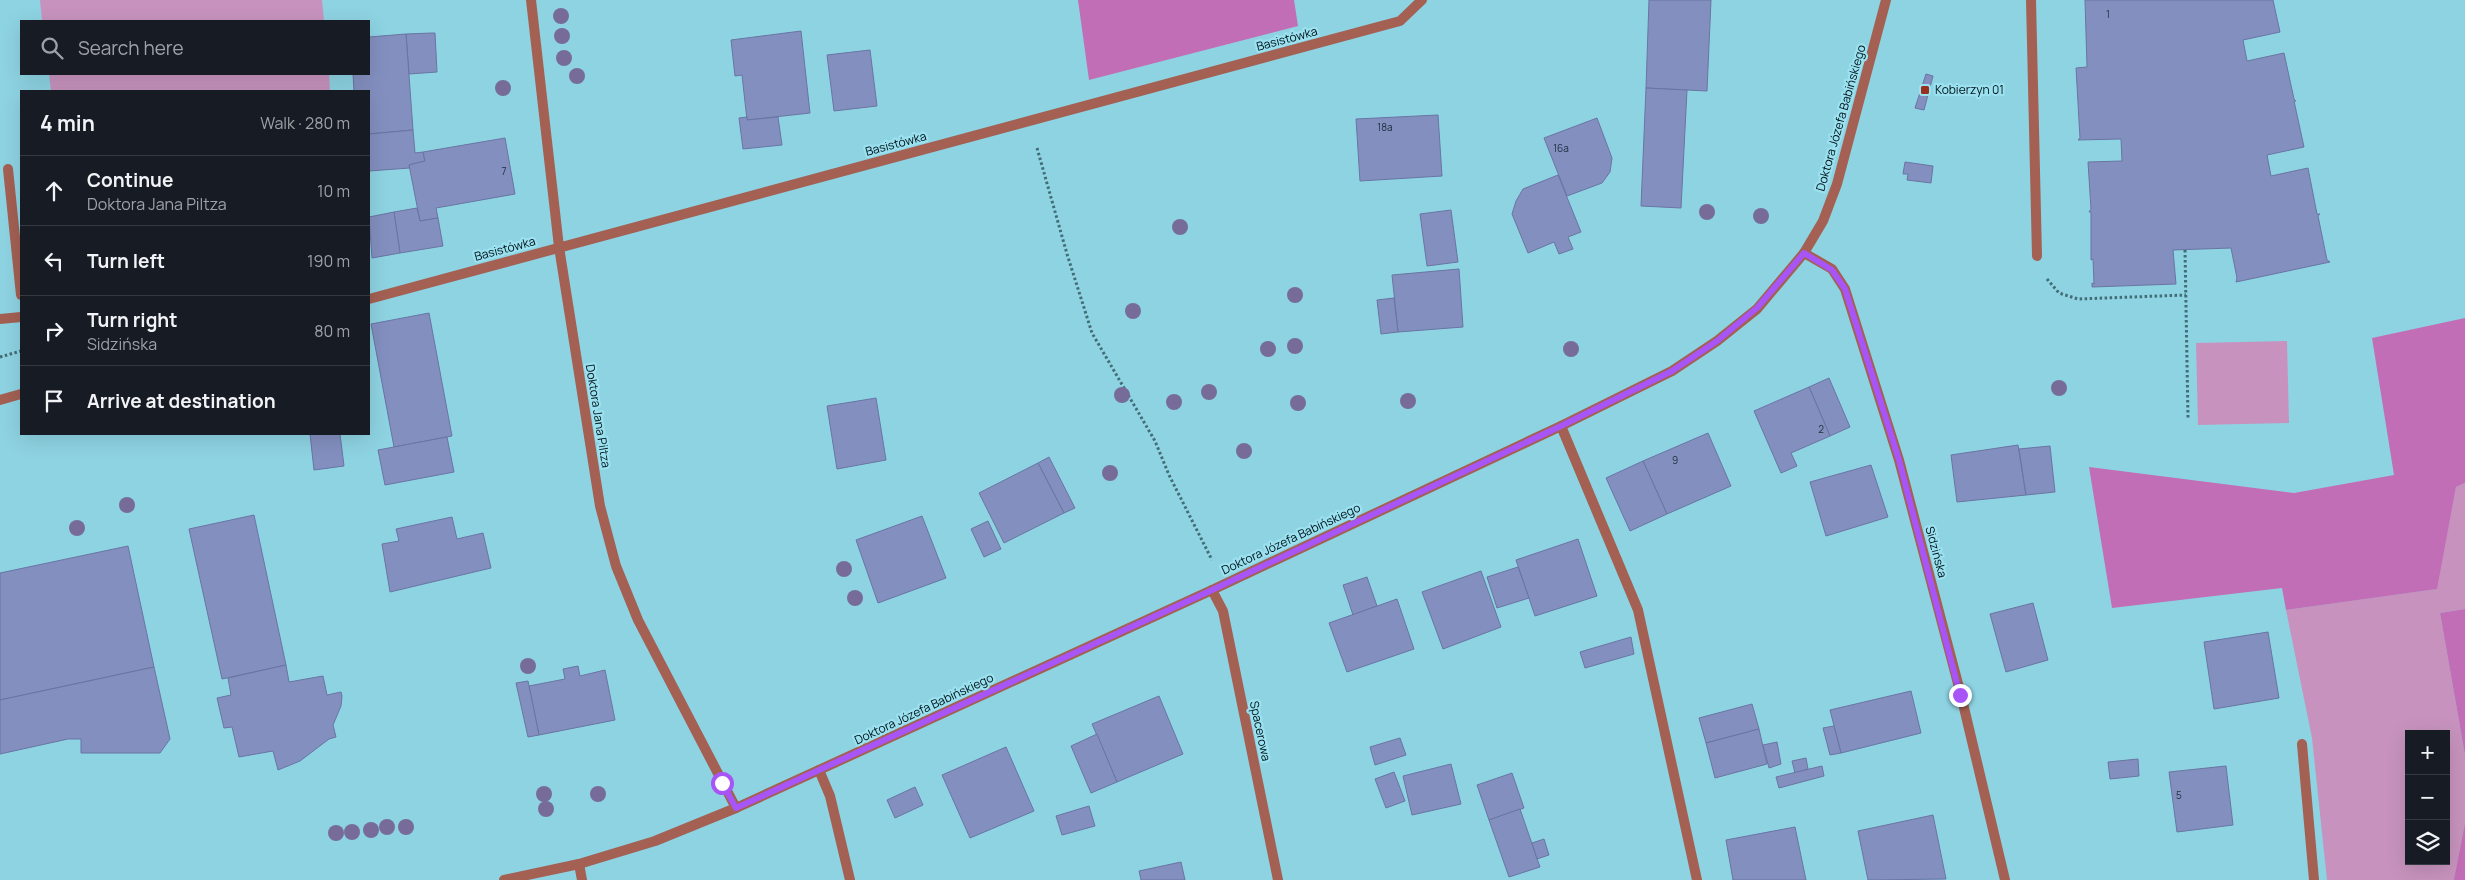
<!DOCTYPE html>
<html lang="en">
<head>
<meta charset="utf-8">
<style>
  body { margin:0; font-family:Manrope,sans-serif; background:#20242c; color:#f1f3f6 }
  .controls { position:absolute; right:15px; bottom:15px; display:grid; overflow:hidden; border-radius:0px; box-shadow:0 5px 20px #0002 }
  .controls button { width:45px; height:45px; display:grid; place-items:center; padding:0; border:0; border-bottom:1px solid #363941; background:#171b24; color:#f1f3f6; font:25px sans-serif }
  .stop { position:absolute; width:15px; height:15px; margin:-11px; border:4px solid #a855f7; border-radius:50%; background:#fff }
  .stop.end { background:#a855f7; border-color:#fff; box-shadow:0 1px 5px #0008 }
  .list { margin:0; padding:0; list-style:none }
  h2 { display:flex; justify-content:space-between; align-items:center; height:65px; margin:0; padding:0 20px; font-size:21px }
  h2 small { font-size:16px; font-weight:400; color:#9ea1a6 }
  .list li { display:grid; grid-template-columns:32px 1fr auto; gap:15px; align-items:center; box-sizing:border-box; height:70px; padding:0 20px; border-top:1px solid #363941 }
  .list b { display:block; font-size:19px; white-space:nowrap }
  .list p { margin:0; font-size:16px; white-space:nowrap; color:#9ea1a6 }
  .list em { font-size:16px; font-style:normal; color:#9ea1a6 }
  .icon { flex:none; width:28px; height:28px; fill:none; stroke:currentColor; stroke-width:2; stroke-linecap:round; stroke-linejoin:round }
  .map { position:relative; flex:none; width:2465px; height:880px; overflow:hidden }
  .search { position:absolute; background:#171b24; box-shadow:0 5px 20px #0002; left:20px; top:20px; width:350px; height:55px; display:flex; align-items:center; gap:12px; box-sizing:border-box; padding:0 18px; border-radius:0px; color:#9ea1a6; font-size:19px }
  .panel { position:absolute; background:#171b24; box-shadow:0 5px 20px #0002; left:20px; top:90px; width:350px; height:345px; border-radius:0px }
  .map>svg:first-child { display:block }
  .green { fill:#c793be; fill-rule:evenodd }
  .forest { fill:#c26eb6 }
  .building { fill:#838fbf; stroke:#6975a3 }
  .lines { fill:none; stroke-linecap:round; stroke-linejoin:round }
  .path { stroke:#426c76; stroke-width:3; stroke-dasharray:2.5 2.5; stroke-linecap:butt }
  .service { stroke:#a36053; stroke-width:10 }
  .minor { stroke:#a36053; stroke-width:10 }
  .tertiary { stroke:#a36053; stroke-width:10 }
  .tree { fill:#776c99 }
  .route { stroke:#a855f7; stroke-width:6 }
  .poi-dot { fill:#99301d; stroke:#9be1f0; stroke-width:2 }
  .labels { text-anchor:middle; stroke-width:4.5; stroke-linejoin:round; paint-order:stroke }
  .number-label { font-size:10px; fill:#213242 }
  .street-label { font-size:12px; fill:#001319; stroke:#9be1f0 }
  .poi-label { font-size:12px; fill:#001319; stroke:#9be1f0; text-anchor:start }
</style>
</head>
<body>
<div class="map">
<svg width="2465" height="880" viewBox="0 0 2465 880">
  <rect width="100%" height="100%" fill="#8ed3e2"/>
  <g class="green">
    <polygon points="40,0 322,0 324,21 42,21"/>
    <polygon points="49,74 329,74 330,91 51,91"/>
    <polygon points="2287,341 2289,423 2198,425 2196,343"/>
    <path d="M2465,483v126l-25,4 25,142v78l-7,47h-131l-15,-142 -26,-128 150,-21 20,-102zM2409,734h37v127h-37z"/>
  </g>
  <g class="forest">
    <polygon points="1078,0 1294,0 1298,26 1089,80"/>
    <polygon points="2465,318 2465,483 2456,487 2437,589 2286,610 2282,588 2112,608 2089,467 2294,493 2394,475 2372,338"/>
    <polygon points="2465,609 2465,755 2440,613"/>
    <polygon points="2465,824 2465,880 2454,880"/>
  </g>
  <g class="building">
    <polygon points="1649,0 1711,0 1707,91 1646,88"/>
    <polygon points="2085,0 2273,0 2280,32 2243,40 2247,61 2284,53 2294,99 2296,101 2294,101 2304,147 2267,155 2271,176 2308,168 2317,214 2320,214 2318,216 2327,260 2330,262 2236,282 2237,278 2231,248 2173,250 2176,284 2092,287 2092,283 2094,284 2093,259 2091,260 2091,212 2089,212 2091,209 2088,162 2122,161 2121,139 2078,140 2080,138 2076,68 2087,67"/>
    <polygon points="801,31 810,113 747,120 742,75 735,76 731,40"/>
    <polygon points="432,33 435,33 437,72 409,74 406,34"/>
    <polygon points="406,34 413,130 369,134 369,91 354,91 353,74 369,74 369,37"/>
    <polygon points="870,50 877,106 834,111 827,55"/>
    <polygon points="1926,74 1933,76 1924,110 1915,108"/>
    <polygon points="1646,88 1687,90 1681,208 1641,206"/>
    <polygon points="1438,115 1442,176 1360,181 1356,119"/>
    <polygon points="747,117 747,120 778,117 782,145 743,149 739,118"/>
    <polygon points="1597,118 1612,158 1610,172 1602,183 1567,196 1544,138"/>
    <polygon points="413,130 415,153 423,152 425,161 409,165 410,168 369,171 369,134"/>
    <polygon points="505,138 515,194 436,208 438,218 420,221 409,165 425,161 423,152"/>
    <polygon points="1905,162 1933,166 1931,183 1907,180 1908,174 1903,174"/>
    <polygon points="1558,175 1581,232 1568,237 1573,249 1559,254 1554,242 1528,253 1512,214 1516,201 1523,189"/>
    <polygon points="417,208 420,221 438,218 443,246 400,253 394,212"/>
    <polygon points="1451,210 1458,262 1427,266 1420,214"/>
    <polygon points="394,212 400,253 372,258 369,217"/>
    <polygon points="1459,269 1463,327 1398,332 1392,275"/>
    <polygon points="1394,298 1398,332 1381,334 1377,300"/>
    <polygon points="429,313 452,436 394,447 371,324"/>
    <polygon points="1829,378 1850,427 1830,436 1809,387"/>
    <polygon points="1809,387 1830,436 1791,453 1797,466 1781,473 1754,411"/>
    <polygon points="876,398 886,460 837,469 827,406"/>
    <polygon points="1708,433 1731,486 1667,514 1643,461"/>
    <polygon points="310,434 340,434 344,466 314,470"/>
    <polygon points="447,437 454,472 385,485 378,450"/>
    <polygon points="2018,445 2026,495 1957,502 1951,455"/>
    <polygon points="2050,446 2055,492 2026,495 2019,449"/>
    <polygon points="1049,457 1075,508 1064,513 1038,463"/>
    <polygon points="1643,461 1667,514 1630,531 1606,478"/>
    <polygon points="1038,463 1064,513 1004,543 979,493"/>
    <polygon points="1871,465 1888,517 1826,536 1810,482"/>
    <polygon points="254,515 286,665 222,679 189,529"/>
    <polygon points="922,516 946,578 878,603 856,540"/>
    <polygon points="452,517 457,539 483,533 491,568 390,592 382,544 399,541 396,529"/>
    <polygon points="988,521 1001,549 984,557 971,529"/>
    <polygon points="1578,539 1597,596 1535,616 1516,560"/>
    <polygon points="128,546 154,667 0,700 0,573"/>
    <polygon points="1518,567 1529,598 1497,608 1487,577"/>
    <polygon points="1481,571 1501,627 1443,649 1422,592"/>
    <polygon points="1367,577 1377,606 1353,615 1343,585"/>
    <polygon points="1397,599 1414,649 1347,672 1329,623"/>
    <polygon points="2033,603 2048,660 2006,672 1990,614"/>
    <polygon points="2268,632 2279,698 2214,709 2204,642"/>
    <polygon points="1631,637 1634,654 1585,668 1580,652"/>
    <polygon points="286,665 289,682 323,676 327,695 341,692 342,696 341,706 333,725 336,737 329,739 300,761 278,770 273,751 239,757 232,727 224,728 217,698 231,695 228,678"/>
    <polygon points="578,666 580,676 605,670 615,720 539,735 529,686 565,679 563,669"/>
    <polygon points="154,667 170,739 160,753 81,753 81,739 68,739 0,754 0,700"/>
    <polygon points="528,681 539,735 528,737 516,683"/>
    <polygon points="1911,691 1921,733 1841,753 1830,710"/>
    <polygon points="1159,696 1183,754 1117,782 1092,724"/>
    <polygon points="1752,704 1759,729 1706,743 1699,718"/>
    <polygon points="1834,726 1841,753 1830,755 1823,728"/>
    <polygon points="1759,729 1767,764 1715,778 1706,743"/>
    <polygon points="1097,734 1117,782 1091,793 1071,746"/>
    <polygon points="1400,738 1406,755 1375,765 1370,747"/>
    <polygon points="1777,742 1781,764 1769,768 1763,745"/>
    <polygon points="1006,747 1034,811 970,838 942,775"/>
    <polygon points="1806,758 1808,769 1795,773 1792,761"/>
    <polygon points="2138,759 2139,776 2110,779 2108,762"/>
    <polygon points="1451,764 1461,804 1412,815 1403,776"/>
    <polygon points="1822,766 1824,776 1779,788 1776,777"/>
    <polygon points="2226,766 2233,825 2177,832 2169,772"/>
    <polygon points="1394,772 1405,801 1386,808 1375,779"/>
    <polygon points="1512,773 1524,808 1489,820 1477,785"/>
    <polygon points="915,787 923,805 895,818 887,800"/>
    <polygon points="1089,806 1095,826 1062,835 1056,816"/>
    <polygon points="1520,809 1540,867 1509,877 1489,820"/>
    <polygon points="1933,815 1946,879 1868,880 1858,831"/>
    <polygon points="1795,827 1806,880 1733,880 1726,840"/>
    <polygon points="1544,839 1549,855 1537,859 1532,843"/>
    <polygon points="1181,862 1185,880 1141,880 1139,871"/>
  </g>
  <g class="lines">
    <g class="path">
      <polyline points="1037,148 1067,254 1092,333 1155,441 1169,475 1212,560"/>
      <polyline points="2185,250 2188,418"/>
      <polyline points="2047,279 2059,293 2078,299 2186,295"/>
      <polyline points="0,357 21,351"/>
    </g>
    <g class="service">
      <polyline points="2031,0 2037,256"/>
      <polyline points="8,169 21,295"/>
      <polyline points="369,299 1400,21 1422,0"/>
      <polyline points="0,319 21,317"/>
      <polyline points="0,400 21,394"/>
      <polyline points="1561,426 1638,610 1697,880"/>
      <polyline points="819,770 830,796 850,880"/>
      <polyline points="579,864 582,880"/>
    </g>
    <g class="minor">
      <polyline points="531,0 559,247 600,506 616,566 638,620 736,808"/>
      <polyline points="1804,253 1832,269 1845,289 1899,460 1961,695 2005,880"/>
      <polyline points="1212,590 1223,611 1278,880"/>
      <polyline points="2302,744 2314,880"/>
    </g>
    <polyline class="tertiary" points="504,880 579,864 655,841 736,808 1212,590 1561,426 1672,371 1717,341 1757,309 1804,253 1823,221 1837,184 1886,0"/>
  </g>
  <g class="tree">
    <circle cx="561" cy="16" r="8"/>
    <circle cx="562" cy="36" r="8"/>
    <circle cx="564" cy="58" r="8"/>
    <circle cx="577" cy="76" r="8"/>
    <circle cx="503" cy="88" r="8"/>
    <circle cx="1707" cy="212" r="8"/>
    <circle cx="1761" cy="216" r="8"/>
    <circle cx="1180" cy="227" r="8"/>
    <circle cx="1295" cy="295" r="8"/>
    <circle cx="1133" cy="311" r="8"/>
    <circle cx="1295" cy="346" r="8"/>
    <circle cx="1268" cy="349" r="8"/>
    <circle cx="1571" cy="349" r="8"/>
    <circle cx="2059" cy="388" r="8"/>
    <circle cx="1209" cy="392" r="8"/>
    <circle cx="1122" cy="395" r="8"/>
    <circle cx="1408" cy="401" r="8"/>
    <circle cx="1174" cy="402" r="8"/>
    <circle cx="1298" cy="403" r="8"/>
    <circle cx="1244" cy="451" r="8"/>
    <circle cx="1110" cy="473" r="8"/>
    <circle cx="127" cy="505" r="8"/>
    <circle cx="77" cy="528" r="8"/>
    <circle cx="844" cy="569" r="8"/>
    <circle cx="855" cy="598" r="8"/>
    <circle cx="528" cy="666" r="8"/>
    <circle cx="544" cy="794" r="8"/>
    <circle cx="598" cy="794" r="8"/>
    <circle cx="546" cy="809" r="8"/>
    <circle cx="387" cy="827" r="8"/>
    <circle cx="406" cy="827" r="8"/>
    <circle cx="371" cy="830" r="8"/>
    <circle cx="352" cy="832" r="8"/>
    <circle cx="336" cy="833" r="8"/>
  </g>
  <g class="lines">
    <polyline class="route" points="722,783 736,808 1212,590 1561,426 1672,371 1717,341 1757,308 1804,253 1832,270 1845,289 1899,460 1960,695"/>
  </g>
  <rect class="poi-dot" x="1920" y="85" width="10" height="10" rx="2.5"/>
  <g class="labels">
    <g class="number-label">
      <text x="2108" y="18">1</text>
      <text x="1385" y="131">18a</text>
      <text x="1561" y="152">16a</text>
      <text x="504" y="175">7</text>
      <text x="1821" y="433">2</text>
      <text x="1675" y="464">9</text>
      <text x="2179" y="799">5</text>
    </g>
    <g class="street-label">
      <text transform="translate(1287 39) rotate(-15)" y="4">Basistówka</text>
      <text transform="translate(1841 118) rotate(-74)" y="4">Doktora Józefa Babińskiego</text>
      <text transform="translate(896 144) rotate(-15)" y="4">Basistówka</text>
      <text transform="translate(505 249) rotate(-15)" y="4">Basistówka</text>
      <text transform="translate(598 416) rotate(81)" y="4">Doktora Jana Piltza</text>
      <text transform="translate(1291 539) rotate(-25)" y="4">Doktora Józefa Babińskiego</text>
      <text transform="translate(1936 552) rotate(75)" y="4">Sidzińska</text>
      <text transform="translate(924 709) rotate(-25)" y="4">Doktora Józefa Babińskiego</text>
      <text transform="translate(1260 731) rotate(78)" y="4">Spacerowa</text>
    </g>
    <g class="poi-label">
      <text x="1935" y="94">Kobierzyn 01</text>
    </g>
  </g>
</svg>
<div class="controls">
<button>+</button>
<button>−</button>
<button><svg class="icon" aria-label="layers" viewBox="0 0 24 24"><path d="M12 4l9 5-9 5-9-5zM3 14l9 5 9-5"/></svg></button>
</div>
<div class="stop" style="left:722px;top:783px"></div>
<div class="stop end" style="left:1960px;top:695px"></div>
<div class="search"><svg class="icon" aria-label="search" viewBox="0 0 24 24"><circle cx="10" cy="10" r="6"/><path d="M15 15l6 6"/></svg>Search here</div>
<section class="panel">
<h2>4 min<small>Walk · 280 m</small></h2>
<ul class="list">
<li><svg class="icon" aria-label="ahead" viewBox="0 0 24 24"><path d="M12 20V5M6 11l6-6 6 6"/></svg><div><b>Continue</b><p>Doktora Jana Piltza</p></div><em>10 m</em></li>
<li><svg class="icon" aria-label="left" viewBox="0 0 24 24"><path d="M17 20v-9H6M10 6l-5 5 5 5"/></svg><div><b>Turn left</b></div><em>190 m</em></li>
<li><svg class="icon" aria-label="right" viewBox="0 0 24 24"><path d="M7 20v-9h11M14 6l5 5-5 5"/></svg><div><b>Turn right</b><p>Sidzińska</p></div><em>80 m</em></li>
<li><svg class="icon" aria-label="arrive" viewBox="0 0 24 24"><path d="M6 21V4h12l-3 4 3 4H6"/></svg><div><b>Arrive at destination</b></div></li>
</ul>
</section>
</div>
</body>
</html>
